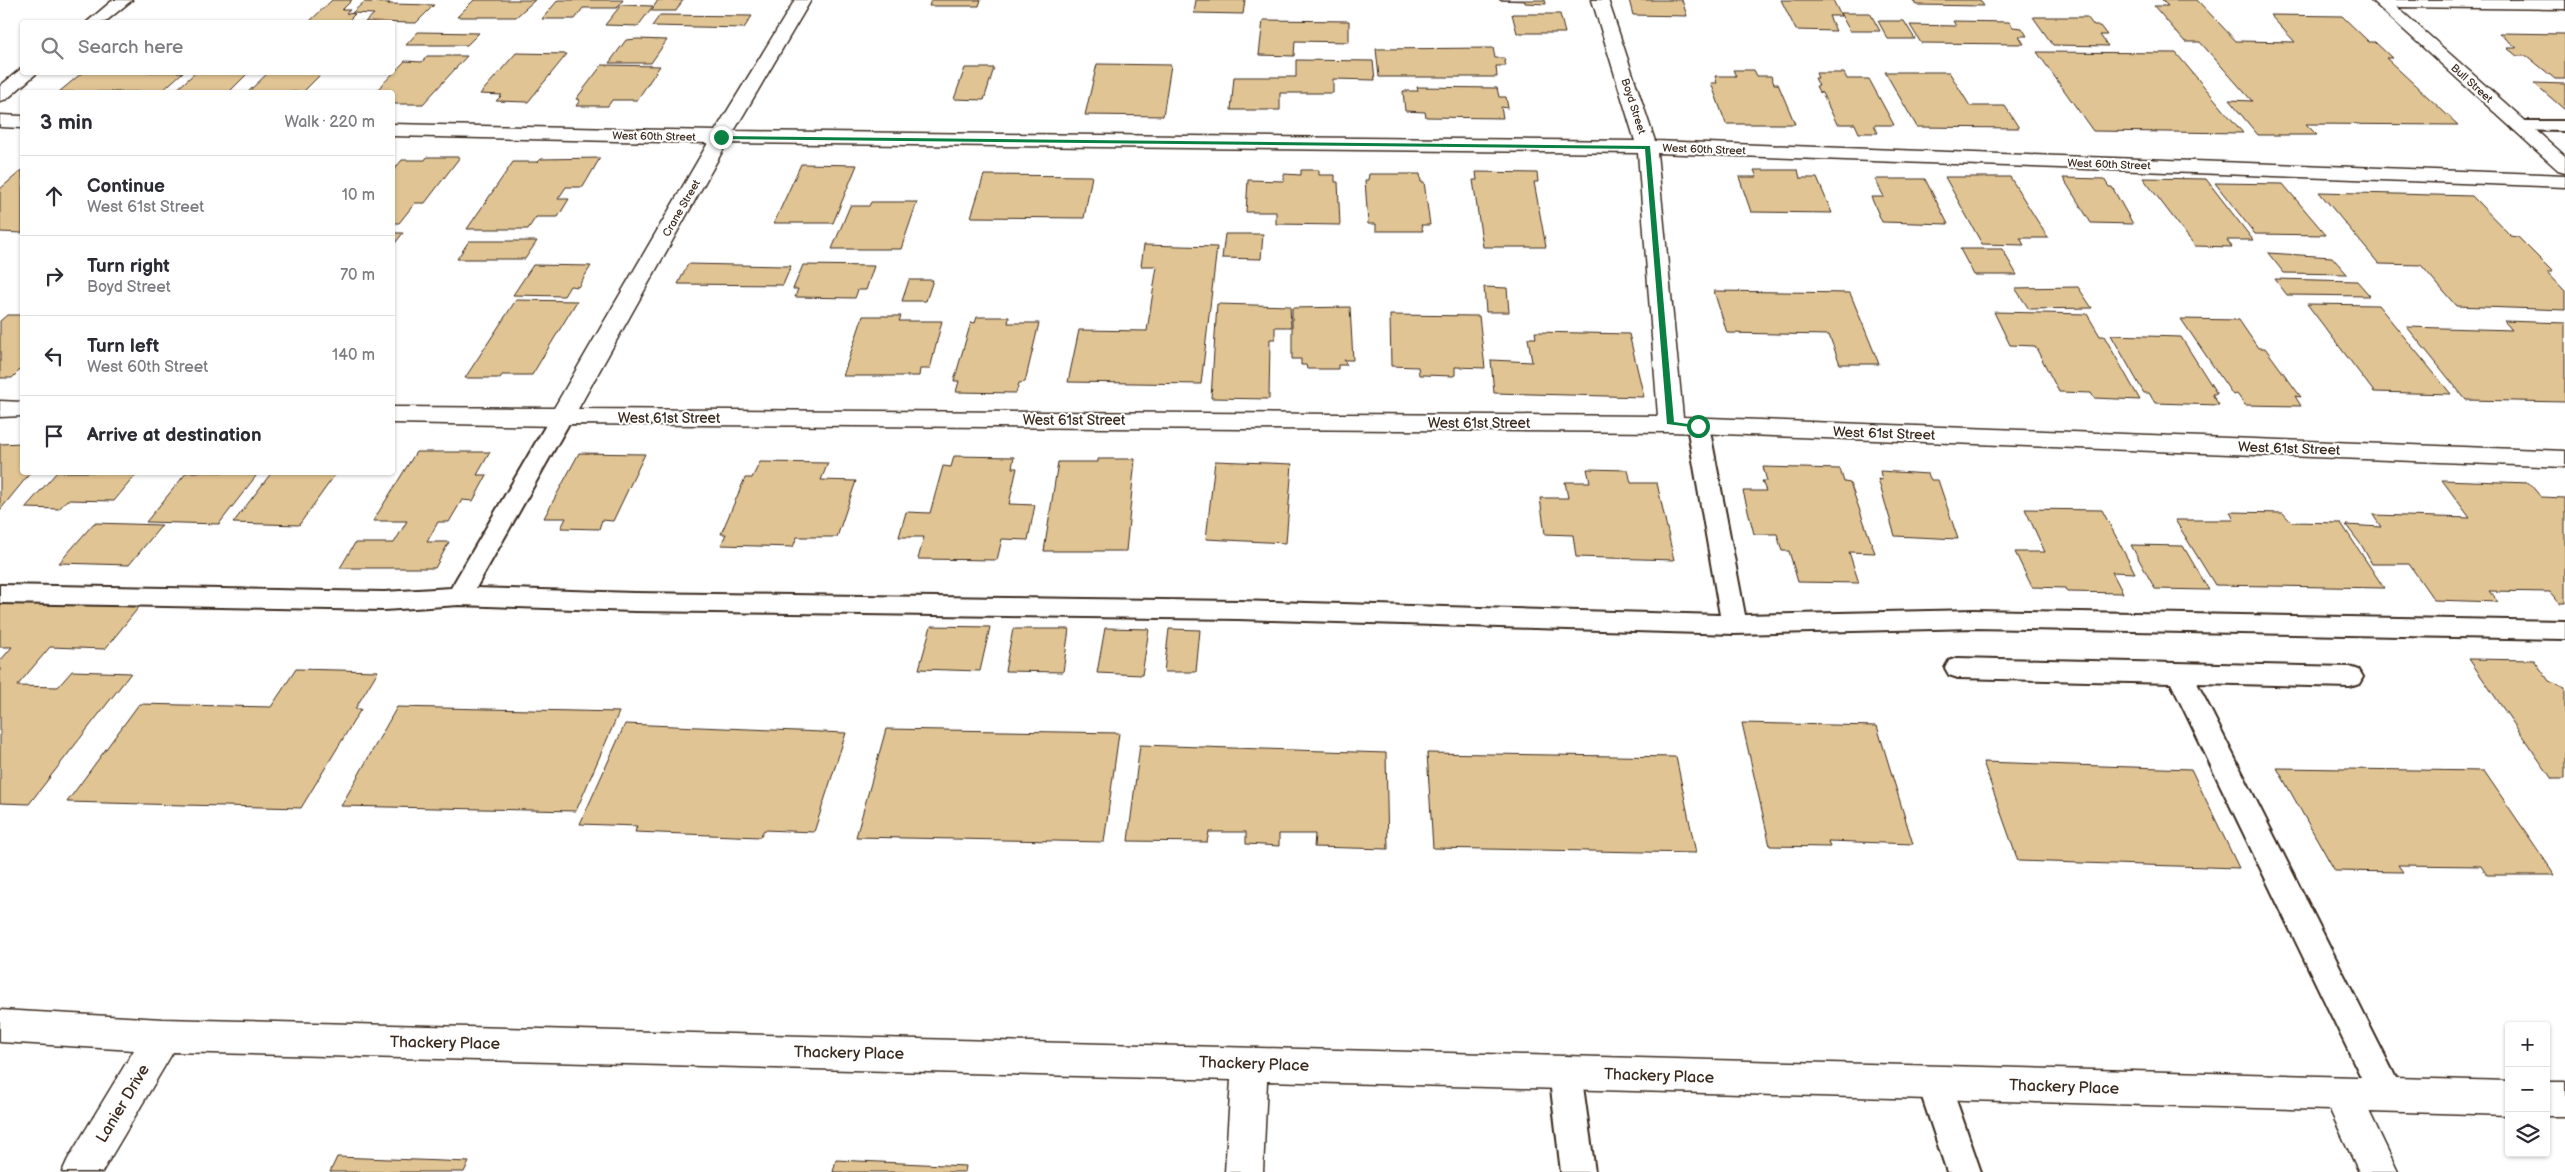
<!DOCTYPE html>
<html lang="en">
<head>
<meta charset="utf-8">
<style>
  body { margin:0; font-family:"Balsamiq Sans",sans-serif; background:#f7f7f7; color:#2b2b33 }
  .controls { position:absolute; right:15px; bottom:15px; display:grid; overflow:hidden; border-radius:5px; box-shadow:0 1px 4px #0004 }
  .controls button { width:45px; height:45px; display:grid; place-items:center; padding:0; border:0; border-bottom:1px solid #e1e1e2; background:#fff; color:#2b2b33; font:25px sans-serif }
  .stop { position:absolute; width:15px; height:15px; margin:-11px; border:4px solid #0b8043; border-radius:50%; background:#fff }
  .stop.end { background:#0b8043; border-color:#fff; box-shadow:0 1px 5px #0008 }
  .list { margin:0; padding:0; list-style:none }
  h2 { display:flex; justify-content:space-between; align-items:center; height:65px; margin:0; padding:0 20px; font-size:21px }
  h2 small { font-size:16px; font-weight:400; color:#7c7c81 }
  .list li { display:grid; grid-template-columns:32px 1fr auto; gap:15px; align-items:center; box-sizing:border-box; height:80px; padding:0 20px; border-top:1px solid #e1e1e2 }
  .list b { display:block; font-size:19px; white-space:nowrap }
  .list p { margin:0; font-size:16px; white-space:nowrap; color:#7c7c81 }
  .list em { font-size:16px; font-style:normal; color:#7c7c81 }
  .icon { flex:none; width:28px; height:28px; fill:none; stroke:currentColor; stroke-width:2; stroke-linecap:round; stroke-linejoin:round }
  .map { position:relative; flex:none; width:2565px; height:1172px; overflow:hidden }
  .search { position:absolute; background:#fff; box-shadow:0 1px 4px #0004; left:20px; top:20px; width:375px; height:55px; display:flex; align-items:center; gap:12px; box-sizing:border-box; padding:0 18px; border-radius:5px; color:#7c7c81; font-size:19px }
  .panel { position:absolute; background:#fff; box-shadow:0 1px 4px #0004; left:20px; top:90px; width:375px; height:385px; border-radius:5px }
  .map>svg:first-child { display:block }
  .building { fill:#e0c494; stroke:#3b2a1e }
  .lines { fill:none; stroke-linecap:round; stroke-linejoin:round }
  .lane-casing { stroke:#3b2a1e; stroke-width:4 }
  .street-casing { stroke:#3b2a1e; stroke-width:3 }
  .secondary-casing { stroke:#3b2a1e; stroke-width:3 }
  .lane { fill:#fff; fill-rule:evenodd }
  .street { fill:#fff; fill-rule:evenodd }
  .secondary { fill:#fff; fill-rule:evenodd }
  .route { fill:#0b8043 }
  .labels { text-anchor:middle; stroke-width:4; stroke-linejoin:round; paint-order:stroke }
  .far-street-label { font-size:11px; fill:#3b2a1e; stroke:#fff }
  .street-label { font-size:14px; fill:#3b2a1e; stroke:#fff }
  .near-street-label { font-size:16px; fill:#3b2a1e; stroke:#fff }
</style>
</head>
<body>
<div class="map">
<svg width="2565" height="1172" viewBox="0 0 2565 1172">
  <rect width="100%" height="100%" fill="#fff"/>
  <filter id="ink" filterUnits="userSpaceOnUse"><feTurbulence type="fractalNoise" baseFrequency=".02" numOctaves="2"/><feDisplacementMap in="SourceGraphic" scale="10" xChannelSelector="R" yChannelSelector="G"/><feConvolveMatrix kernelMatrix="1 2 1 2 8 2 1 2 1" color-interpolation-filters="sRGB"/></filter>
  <g filter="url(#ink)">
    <g class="building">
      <polygon points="332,0 352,0 342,10 350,10 346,13 355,14 347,22 309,22"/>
      <polygon points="474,0 535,0 516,17 457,17"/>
      <polygon points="558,0 623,0 617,8 583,8 575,19 542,19"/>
      <polygon points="658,0 683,0 676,11 651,11"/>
      <polygon points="931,0 981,0 979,6 929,6"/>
      <polygon points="1196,0 1245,0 1243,14 1194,13"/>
      <polygon points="1499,0 1545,0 1546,4 1525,3 1525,1"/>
      <polygon points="1629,0 1682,0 1687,16 1633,15"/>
      <polygon points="1781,0 1833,0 1841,16 1829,16 1836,31 1796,30"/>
      <polygon points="1913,0 1980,0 1984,6 1916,5"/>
      <polygon points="2162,0 2197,0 2236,41 2295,42 2270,15 2342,16 2369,42 2375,42 2392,58 2386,58 2458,125 2306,124 2317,135 2258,135 2229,100 2252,101 2200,42 2185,42 2154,6 2168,6"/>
      <polygon points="364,2 390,3 388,4 434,5 416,23 365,22 374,14 352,13"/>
      <polygon points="621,5 653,6 638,26 605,25"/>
      <polygon points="1840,13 1870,13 1880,31 1850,31"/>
      <polygon points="1512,14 1560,14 1565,33 1517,33"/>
      <polygon points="660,15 752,16 744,28 652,26"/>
      <polygon points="2033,17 2087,17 2094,26 2100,26 2107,35 2100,35 2108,46 2053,45"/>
      <polygon points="1263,20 1349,21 1349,42 1295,41 1294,56 1259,55"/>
      <polygon points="1878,21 1904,21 1915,39 1888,39"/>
      <polygon points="1953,21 2009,22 2013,27 2022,28 2027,36 2019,36 2024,44 1921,43 1910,25 1956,26"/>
      <polygon points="418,32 479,33 467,45 406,45"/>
      <polygon points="2499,33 2565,34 2565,79 2555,79 2527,56 2517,56 2507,48 2517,48"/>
      <polygon points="626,40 637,39 667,40 651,63 609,63"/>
      <polygon points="1493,48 1495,58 1504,58 1506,66 1496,66 1497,77 1379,77 1376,49"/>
      <polygon points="2037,52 2176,53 2243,133 2093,131"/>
      <polygon points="516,53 567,54 528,102 496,101 502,95 480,94"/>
      <polygon points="427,56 467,56 423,104 392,104 392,92 375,92 405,61 422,62"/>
      <polygon points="1296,60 1373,61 1375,80 1333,79 1333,93 1280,93 1280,110 1231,110 1234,77 1296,77"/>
      <polygon points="1097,64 1171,65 1163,116 1085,115"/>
      <polygon points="602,65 660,66 637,100 612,100 608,106 576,106 580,100 576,99"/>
      <polygon points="965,68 994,68 984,100 954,99"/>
      <polygon points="1733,70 1754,70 1757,76 1771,76 1774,84 1778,84 1795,124 1726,124 1711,83 1717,83 1715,76 1736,76"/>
      <polygon points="83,72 183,72 161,92 59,92"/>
      <polygon points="196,72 249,72 229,92 174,92"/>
      <polygon points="269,72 323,72 303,92 248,92"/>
      <polygon points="1885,72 1949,72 1970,106 2005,106 2019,128 1917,127"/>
      <polygon points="1816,73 1844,73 1847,79 1869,79 1894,125 1874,125 1878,133 1859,133 1855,124 1837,124 1822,93 1819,92 1816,86 1819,86 1815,78 1818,78"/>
      <polygon points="2534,83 2565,84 2565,110"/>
      <polygon points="1417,87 1497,88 1499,97 1506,97 1508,108 1501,107 1503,118 1426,117 1425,112 1405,111 1403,91 1418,91"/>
      <polygon points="427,157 460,157 425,203 415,203 399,223 392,223 392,172 402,160 425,160"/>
      <polygon points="600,158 583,187 566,187 558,199 569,199 558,217 536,217 528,229 467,229 513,162 538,162 541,159"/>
      <polygon points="801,164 857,165 833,223 774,223"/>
      <polygon points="22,170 22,233 0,232 0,189"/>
      <polygon points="1301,170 1319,170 1319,175 1335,175 1335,182 1338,182 1340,225 1276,224 1276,212 1246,212 1248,180 1284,181 1284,174 1301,175"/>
      <polygon points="1754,170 1798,170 1800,178 1817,178 1832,213 1751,212 1739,177 1757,177"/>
      <polygon points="1476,172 1537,173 1538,182 1534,182 1546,247 1483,247 1473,180 1477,180"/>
      <polygon points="1369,174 1420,174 1421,182 1424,182 1430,225 1421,225 1423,231 1376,231 1376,224 1368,224 1365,180 1368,180"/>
      <polygon points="984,175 1092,176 1084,218 971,217"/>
      <polygon points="1945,177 2010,177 2048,238 2020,238 2024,245 1982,244"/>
      <polygon points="2063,178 2104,179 2109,187 2112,187 2133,224 2091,223"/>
      <polygon points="2143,178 2206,179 2253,240 2227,240 2232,247 2195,246"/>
      <polygon points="1875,179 1925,179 1948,224 1882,222 1871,197 1884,197"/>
      <polygon points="2215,183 2283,184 2326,235 2255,234"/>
      <polygon points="2319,192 2472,196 2511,236 2518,237 2553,272 2547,272 2565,291 2565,310 2456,306 2421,265 2379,264"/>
      <polygon points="871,202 917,202 901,249 832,249 850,206 869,206"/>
      <polygon points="392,233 403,233 392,247"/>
      <polygon points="1225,234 1263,234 1261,259 1222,258"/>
      <polygon points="469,241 537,241 525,259 457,259"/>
      <polygon points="1144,245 1217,247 1201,384 1068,382 1079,330 1147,331 1157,266 1141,266"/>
      <polygon points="1960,249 2002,249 2017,275 1974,275"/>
      <polygon points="2268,253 2332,257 2347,274 2284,273"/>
      <polygon points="688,264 784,266 791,266 783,285 678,284"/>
      <polygon points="533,265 591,266 578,287 570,286 564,296 513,295"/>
      <polygon points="803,265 874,266 866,290 858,290 855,298 795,297 798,289 793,289"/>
      <polygon points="2275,279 2357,281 2370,296 2287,295"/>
      <polygon points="909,280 933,280 926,301 902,301"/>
      <polygon points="1484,287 1507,288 1509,312 1486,312"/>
      <polygon points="2078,287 2092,308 2029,309 2015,288"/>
      <polygon points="1714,291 1850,293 1879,364 1840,364 1829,335 1727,333"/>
      <polygon points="516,300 577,301 532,375 502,375 500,378 465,378"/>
      <polygon points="1217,304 1290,306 1291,327 1275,327 1275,339 1270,339 1269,399 1211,398"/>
      <polygon points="2307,304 2378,305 2451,394 2374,392"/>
      <polygon points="1350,307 1353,360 1344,360 1347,365 1338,365 1338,369 1307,369 1306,365 1301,365 1301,359 1292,359 1292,308"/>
      <polygon points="1994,312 2087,314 2100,336 2104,336 2140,400 2094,398 2091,393 2059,392 2035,346 2010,345"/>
      <polygon points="7,315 22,315 22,368 12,378 0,378 0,321"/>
      <polygon points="1390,315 1479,316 1485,368 1455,367 1455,375 1453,376 1423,375 1419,375 1418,367 1391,366"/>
      <polygon points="863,316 901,316 899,321 942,321 930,369 920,369 919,376 843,376"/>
      <polygon points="977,317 1009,317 1008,323 1039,323 1025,382 1019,383 1016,393 956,392 959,381 954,381 971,322 975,323"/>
      <polygon points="2181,319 2239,320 2258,348 2265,348 2301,397 2295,396 2301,406 2245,405 2237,394 2233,395"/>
      <polygon points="2504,321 2565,323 2565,402 2466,400 2407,327 2512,330"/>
      <polygon points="1535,332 1629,334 1644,397 1494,393 1491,360 1532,362 1528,338 1536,338"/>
      <polygon points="2111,335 2181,337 2217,394 2212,394 2219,405 2155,403 2149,393 2144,393"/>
      <polygon points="22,443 22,472 31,472 0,510 0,444"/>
      <polygon points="416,452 490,452 477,475 487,475 473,501 462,500 449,522 438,522 427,542 449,542 435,568 340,568 355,543 394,543 407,521 373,521"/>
      <polygon points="579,453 645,454 613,521 602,520 599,529 561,528 566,518 544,518"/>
      <polygon points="954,456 1014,457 1012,468 1017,468 1009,504 1035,505 1028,540 1002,539 997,560 918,559 924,537 899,537 906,512 930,513 943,466 951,467"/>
      <polygon points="1098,459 1135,459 1126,551 1044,551 1058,462 1098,462"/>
      <polygon points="1215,461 1292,464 1286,543 1206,539"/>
      <polygon points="760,462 828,463 821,480 856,481 837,537 797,537 793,547 721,545 726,534 721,534 745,478 752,478"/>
      <polygon points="1763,467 1840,469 1844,482 1850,483 1875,553 1849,552 1859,583 1798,582 1789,551 1782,551 1777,534 1754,534 1743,491 1766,491 1762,481 1767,481"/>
      <polygon points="1587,469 1628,470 1631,483 1657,483 1674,560 1576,557 1573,535 1545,534 1540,498 1568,498 1565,482 1590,482"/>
      <polygon points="1880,471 1928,474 1931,480 1938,480 1958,539 1895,536 1878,479 1882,480"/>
      <polygon points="57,472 138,472 114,501 67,500 59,509 25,508"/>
      <polygon points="187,472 259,472 219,524 146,522"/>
      <polygon points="272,472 337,472 299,525 233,523"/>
      <polygon points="2442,480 2529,483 2541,497 2565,498 2565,603 2559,603 2550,592 2489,591 2498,602 2434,600 2409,564 2372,564 2362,546 2346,525 2381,527 2373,515 2470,518"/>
      <polygon points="2025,509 2102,510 2135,573 2112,572 2123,593 2067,592 2065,588 2032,587 2015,552 2045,552"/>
      <polygon points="2230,512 2283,513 2291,522 2341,523 2384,588 2215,585 2175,520 2234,520"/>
      <polygon points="94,523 162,525 129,565 59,563"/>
      <polygon points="2131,545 2183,546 2209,590 2155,589"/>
      <polygon points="0,601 139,607 105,649 50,647 17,686 58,687 72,671 131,673 29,804 0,803 0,661 12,647 0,647"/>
      <polygon points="931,626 990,627 980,671 919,669"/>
      <polygon points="1105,628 1149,629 1142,675 1097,673"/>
      <polygon points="1013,629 1069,629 1063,672 1005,671"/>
      <polygon points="1169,629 1200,630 1196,672 1164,672"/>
      <polygon points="2469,659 2534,660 2549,681 2565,688 2565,779 2552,779"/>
      <polygon points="296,669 378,671 355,709 361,709 301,808 67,802 139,704 271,707"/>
      <polygon points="397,707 619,712 576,811 341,806"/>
      <polygon points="1742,723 1877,726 1913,844 1828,841 1830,847 1770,846"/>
      <polygon points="625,724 846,733 814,832 764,830 760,837 635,832 637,826 580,824"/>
      <polygon points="886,729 1119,733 1104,842 856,837"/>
      <polygon points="1140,745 1386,753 1388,849 1314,847 1315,834 1279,834 1279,846 1246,844 1246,832 1209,832 1207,842 1128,841"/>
      <polygon points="1427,753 1676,757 1696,853 1433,848"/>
      <polygon points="1983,762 2191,769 2239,868 2018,861"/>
      <polygon points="2277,768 2484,771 2555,875 2487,875 2481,866 2398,865 2403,872 2335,871"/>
      <polygon points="337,1157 469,1162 464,1172 330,1172"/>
      <polygon points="836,1160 966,1166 965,1172 833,1172"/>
    </g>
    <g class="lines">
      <g class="lane-casing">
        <g id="lane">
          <polygon points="2520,121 2565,121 2565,131 2514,130 2511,126 2514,122"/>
          <polygon points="561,411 569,413 572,418 476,588 634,593 1238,601 1720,615 1687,426 1690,421 1698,419 1706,421 1709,426 1745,615 1974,610 2565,621 2565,639 1974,628 1734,634 1238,619 634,611 459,605 384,610 0,603 0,585 384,592 451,588 550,418 553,413"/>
          <polygon points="1958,658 2350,667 2359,670 2363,677 2359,684 2350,687 2197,683 2399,1084 2404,1095 2399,1106 2387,1111 2375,1106 2171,683 1958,678 1949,675 1945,668 1949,661"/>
          <polygon points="1565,1057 1577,1061 1581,1072 1595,1172 1561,1172 1549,1072 1553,1061"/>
          <polygon points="1934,1067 1946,1071 1981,1172 1947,1172 1917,1082 1922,1071"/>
        </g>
      </g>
      <g class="street-casing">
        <g id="street">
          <path d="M795,0h16l-77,131 901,10 -43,-141h16l47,141 910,34v12l-908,-34 26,264 882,34v16l-894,-35 -1103,-8 -7,2 -169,-3v-16l162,1 154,-265 -316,-7v-12l323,7zM727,143l911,10 20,263 -1080,-7z"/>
          <polygon points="0,115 22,116 22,128 0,127"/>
          <polygon points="0,401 22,402 22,416 0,417"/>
          <polygon points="0,1010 163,1019 2509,1081 2509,1115 2369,1111 2398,1172 2359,1172 2330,1110 1267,1081 1263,1172 1225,1172 1231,1080 173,1052 102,1172 62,1172 68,1159 134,1050 0,1042"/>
          <rect x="2546" y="1082" width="19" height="34"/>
        </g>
      </g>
      <g class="secondary-casing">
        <g id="secondary">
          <polygon points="113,0 132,0 105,22 87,22"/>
          <polygon points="2371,0 2565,0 2565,9 2397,7 2565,156 2565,172 2558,170"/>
          <polygon points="22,68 22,72 38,72 7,99 0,101 0,86"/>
        </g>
      </g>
      <use href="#lane" class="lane"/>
      <use href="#street" class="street"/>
      <use href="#secondary" class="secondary"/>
    </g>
  </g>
  <polygon class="route" points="719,136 1650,146 1674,422 1702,426 1698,428 1667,424 1645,149 721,139"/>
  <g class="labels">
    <g class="far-street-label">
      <text transform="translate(2472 83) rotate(42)" y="4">Bull Street</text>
      <text transform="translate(1634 106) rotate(72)" y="4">Boyd Street</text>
      <text transform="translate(654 136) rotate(1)" y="4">West 60th Street</text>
      <text transform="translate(1704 149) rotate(2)" y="4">West 60th Street</text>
      <text transform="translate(2109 164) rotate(2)" y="4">West 60th Street</text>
      <text transform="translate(681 208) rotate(-60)" y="4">Crane Street</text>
    </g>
    <g class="street-label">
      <text x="669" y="423">West 61st Street</text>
      <text x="1074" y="425">West 61st Street</text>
      <text x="1479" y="428">West 61st Street</text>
      <text transform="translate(1884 433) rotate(2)" y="5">West 61st Street</text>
      <text transform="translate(2289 448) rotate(2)" y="5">West 61st Street</text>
    </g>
    <g class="near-street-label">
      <text transform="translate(445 1042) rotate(1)" y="6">Thackery Place</text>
      <text transform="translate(849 1052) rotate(1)" y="6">Thackery Place</text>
      <text transform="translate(1254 1063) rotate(2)" y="6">Thackery Place</text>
      <text transform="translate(1659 1075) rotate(2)" y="6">Thackery Place</text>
      <text transform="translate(2064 1086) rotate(2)" y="6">Thackery Place</text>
      <text transform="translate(122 1103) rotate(-59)" y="6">Lanier Drive</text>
    </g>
  </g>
</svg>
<div class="controls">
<button>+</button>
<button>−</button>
<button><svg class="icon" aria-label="layers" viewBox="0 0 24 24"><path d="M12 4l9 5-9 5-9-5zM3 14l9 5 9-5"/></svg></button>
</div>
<div class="stop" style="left:1698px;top:426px"></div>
<div class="stop end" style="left:721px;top:137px"></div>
<div class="search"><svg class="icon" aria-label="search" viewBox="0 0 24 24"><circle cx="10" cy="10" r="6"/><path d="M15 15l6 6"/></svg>Search here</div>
<section class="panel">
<h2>3 min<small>Walk · 220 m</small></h2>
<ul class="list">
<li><svg class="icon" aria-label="ahead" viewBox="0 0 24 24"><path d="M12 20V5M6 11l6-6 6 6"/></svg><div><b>Continue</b><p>West 61st Street</p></div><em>10 m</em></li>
<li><svg class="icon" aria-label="right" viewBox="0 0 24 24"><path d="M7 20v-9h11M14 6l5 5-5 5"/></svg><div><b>Turn right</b><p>Boyd Street</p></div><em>70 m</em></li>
<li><svg class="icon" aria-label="left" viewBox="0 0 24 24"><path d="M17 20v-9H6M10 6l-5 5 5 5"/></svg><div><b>Turn left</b><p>West 60th Street</p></div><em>140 m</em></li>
<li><svg class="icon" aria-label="arrive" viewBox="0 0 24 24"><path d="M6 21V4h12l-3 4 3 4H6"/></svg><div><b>Arrive at destination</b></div></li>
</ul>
</section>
</div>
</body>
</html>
